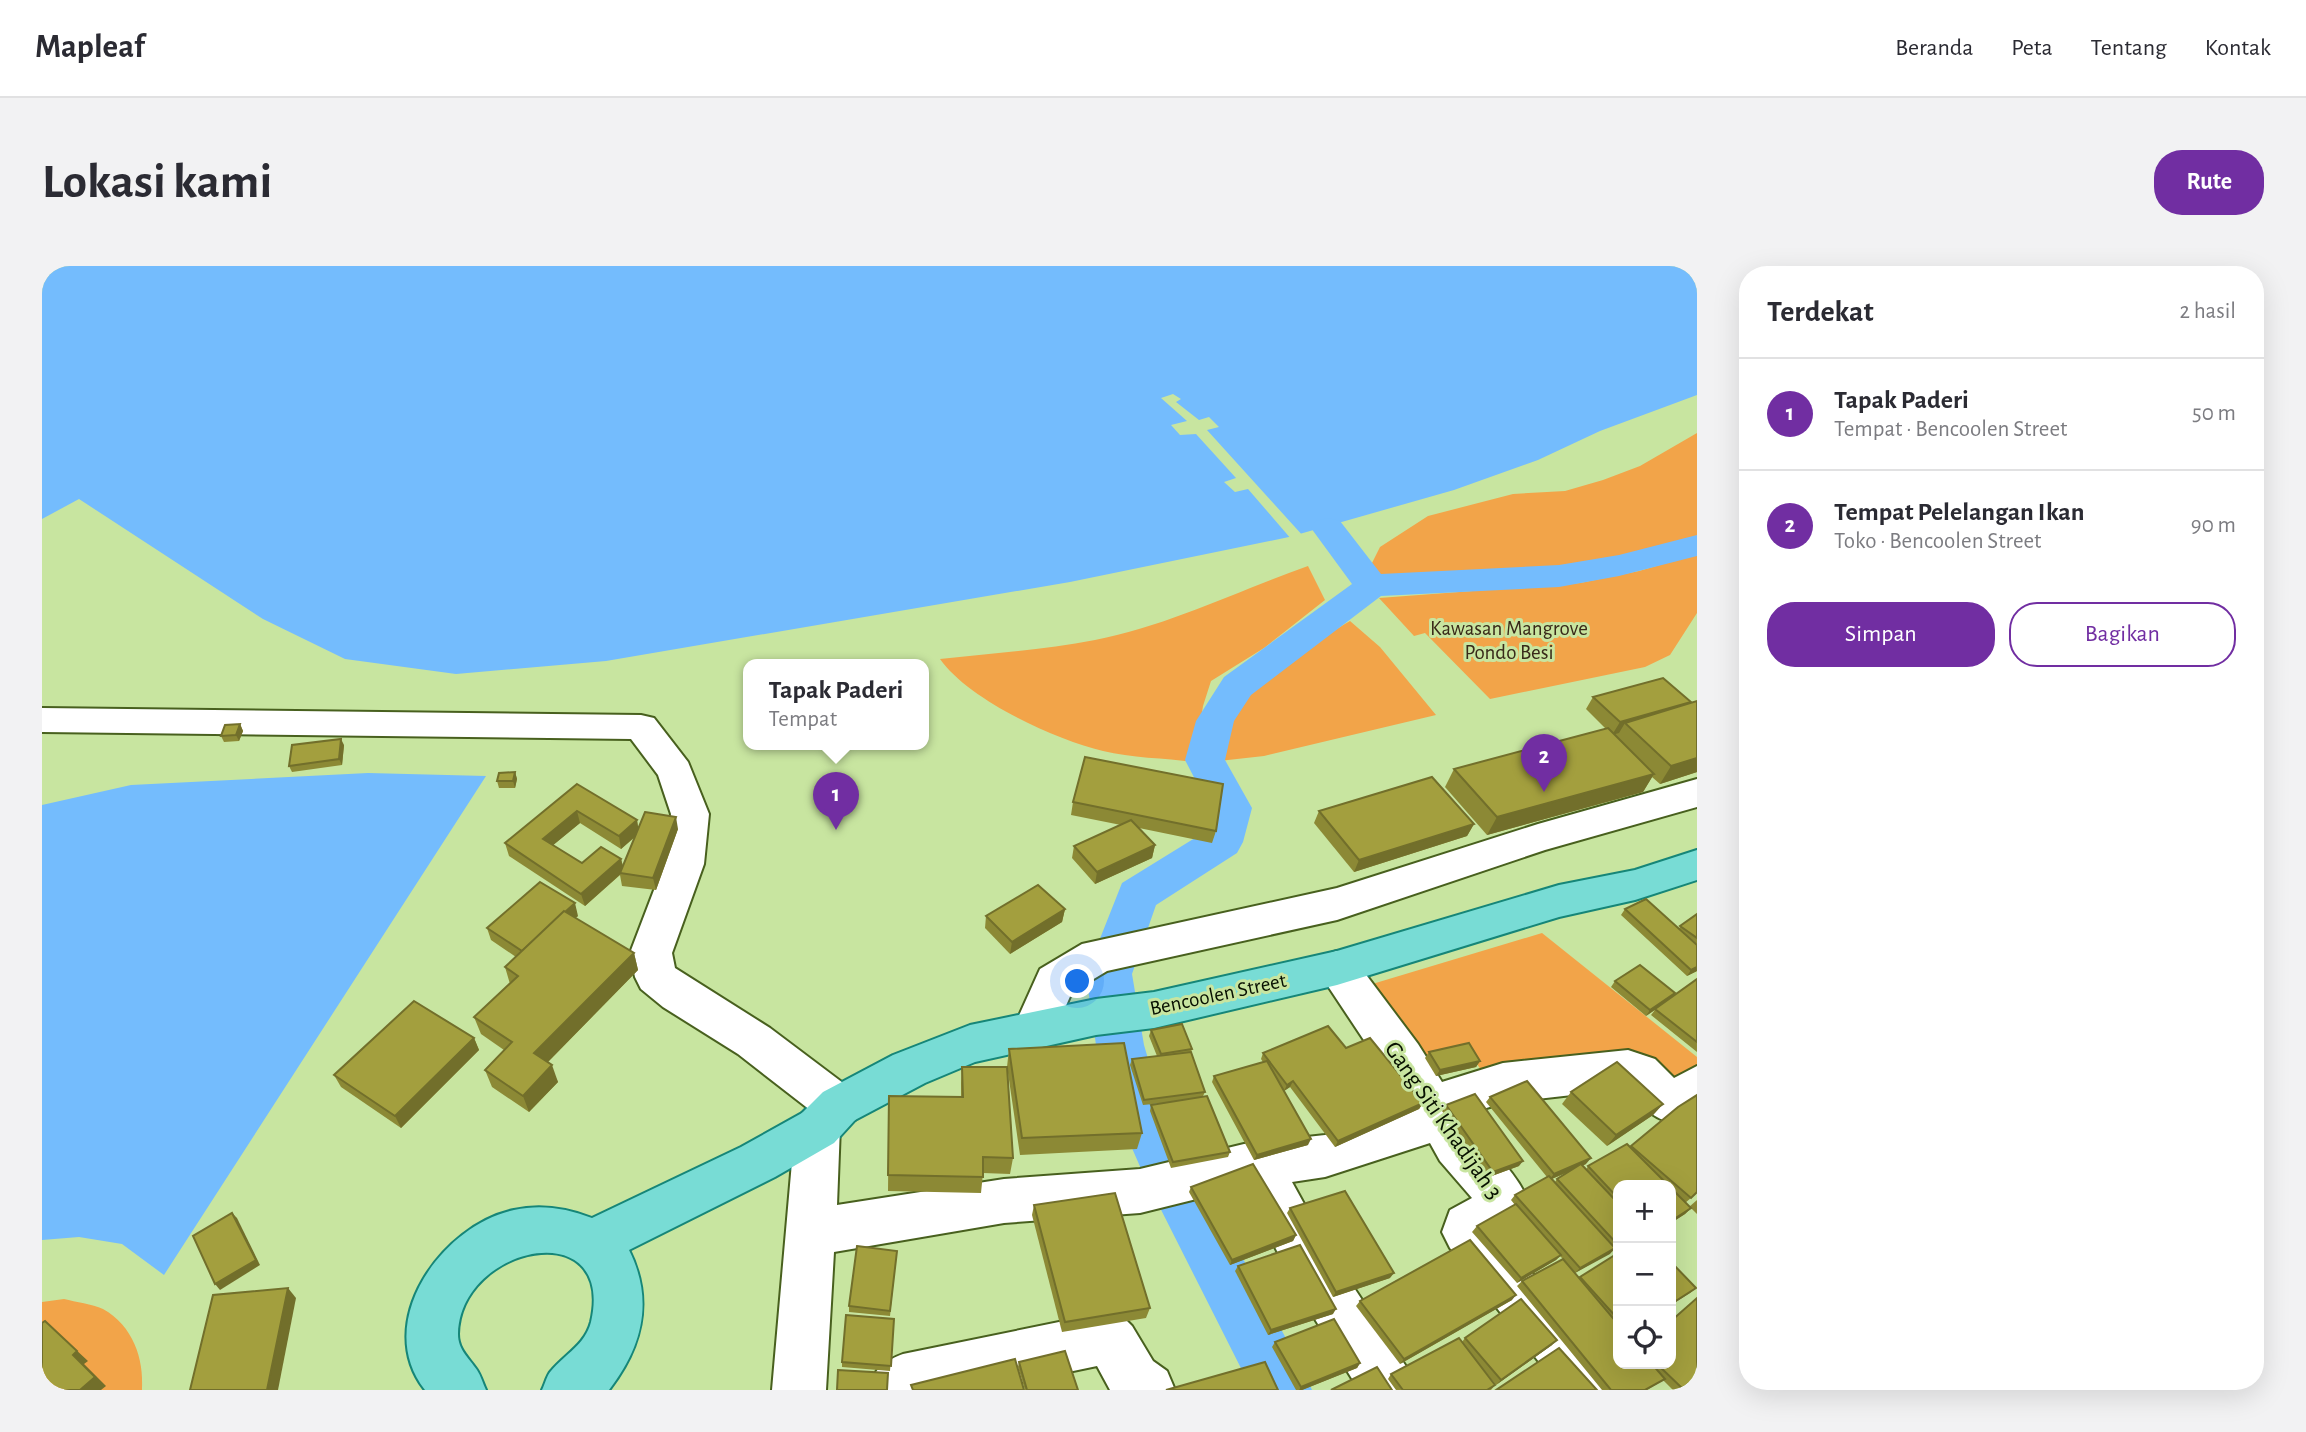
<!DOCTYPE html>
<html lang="id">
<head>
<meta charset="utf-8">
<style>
  body { margin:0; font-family:"Alegreya Sans",sans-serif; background:#f2f2f3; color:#2b2b33 }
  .controls { position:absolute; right:21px; bottom:21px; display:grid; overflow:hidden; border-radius:14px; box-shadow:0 7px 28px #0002 }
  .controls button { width:63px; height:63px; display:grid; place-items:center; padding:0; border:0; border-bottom:2px solid #e1e1e2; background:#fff; color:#2b2b33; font:35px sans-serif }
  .you { position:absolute; left:1036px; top:716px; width:24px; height:24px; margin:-18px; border:5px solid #fff; border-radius:50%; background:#1a73e8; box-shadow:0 0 0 10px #1a73e833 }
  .badge { display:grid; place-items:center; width:46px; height:46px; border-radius:50%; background:#712ea2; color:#fff; font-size:23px; font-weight:700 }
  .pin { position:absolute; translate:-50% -58px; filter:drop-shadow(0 2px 4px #0008) }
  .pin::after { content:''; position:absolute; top:37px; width:24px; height:21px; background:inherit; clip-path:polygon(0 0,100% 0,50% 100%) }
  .popup { position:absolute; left:701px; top:393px; width:186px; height:91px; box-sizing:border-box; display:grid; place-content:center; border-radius:14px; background:#fff; filter:drop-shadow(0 2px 5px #0005); font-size:23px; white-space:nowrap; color:#7c7c81 }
  .popup b { font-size:26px; color:#2b2b33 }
  .popup::after { content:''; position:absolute; left:50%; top:100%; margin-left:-14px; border:14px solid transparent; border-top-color:#fff }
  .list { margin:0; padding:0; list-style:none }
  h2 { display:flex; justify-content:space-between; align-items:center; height:91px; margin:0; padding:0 28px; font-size:30px }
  h2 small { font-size:23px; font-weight:400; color:#7c7c81 }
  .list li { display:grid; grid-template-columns:46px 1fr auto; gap:21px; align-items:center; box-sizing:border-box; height:112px; padding:0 28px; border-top:2px solid #e1e1e2 }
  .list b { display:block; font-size:26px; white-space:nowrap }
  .list p { margin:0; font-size:23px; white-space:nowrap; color:#7c7c81 }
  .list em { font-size:23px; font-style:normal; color:#7c7c81 }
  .actions { display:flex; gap:14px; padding:21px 28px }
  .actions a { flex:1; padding:16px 0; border:2px solid #712ea2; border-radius:28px; text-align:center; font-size:24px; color:#712ea2 }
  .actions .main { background:#712ea2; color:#fff }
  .icon { flex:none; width:38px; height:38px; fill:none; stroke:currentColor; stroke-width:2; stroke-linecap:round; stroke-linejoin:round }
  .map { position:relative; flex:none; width:1655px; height:1124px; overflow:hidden; border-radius:28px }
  header { display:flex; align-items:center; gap:42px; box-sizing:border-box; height:98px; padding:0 35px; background:#fff; border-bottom:2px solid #e1e1e2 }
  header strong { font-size:33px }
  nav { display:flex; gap:38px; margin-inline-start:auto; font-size:24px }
  .intro { display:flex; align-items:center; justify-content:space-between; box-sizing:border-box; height:168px; padding:0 42px }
  h1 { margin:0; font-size:49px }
  .button { padding:18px 32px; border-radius:28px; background:#712ea2; color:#fff; font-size:24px; font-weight:700 }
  main { display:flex; gap:42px; padding:0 42px }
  aside { flex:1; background:#fff; border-radius:28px; box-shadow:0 7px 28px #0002 }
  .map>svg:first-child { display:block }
  .green { fill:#f2a449 }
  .water { fill:#74bcfd }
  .pier { fill:#c8e5a0 }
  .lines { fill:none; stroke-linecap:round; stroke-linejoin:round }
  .canal { fill:#74bcfd; fill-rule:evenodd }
  .minor-casing { stroke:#48601e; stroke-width:4 }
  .major-casing { stroke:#168678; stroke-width:4 }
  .minor { fill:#fff; fill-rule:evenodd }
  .major { fill:#78dcd5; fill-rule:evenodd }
  .wall { fill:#8c8935; fill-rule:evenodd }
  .shaded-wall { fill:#726f2b }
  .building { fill:#a39f3e; stroke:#726f2b; stroke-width:2 }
  .labels { text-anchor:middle; stroke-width:6; stroke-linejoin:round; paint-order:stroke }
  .park-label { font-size:21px; fill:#392919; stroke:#c8e5a0 }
  .street-label { font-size:21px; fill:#071000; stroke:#c8e5a0 }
  .near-street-label { font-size:24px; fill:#071000; stroke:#c8e5a0 }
</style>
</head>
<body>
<header>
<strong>Mapleaf</strong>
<nav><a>Beranda</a><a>Peta</a><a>Tentang</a><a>Kontak</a></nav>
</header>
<div class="intro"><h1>Lokasi kami</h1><a class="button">Rute</a></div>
<main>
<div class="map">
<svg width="1655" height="1124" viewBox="0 0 1655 1124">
  <rect width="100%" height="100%" fill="#c8e5a0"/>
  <g class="green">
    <polygon points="1655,167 1655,273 1570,294 1501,304 1455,308 1378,307 1333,313 1328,301 1338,281 1386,250 1471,228 1523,225 1561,214 1598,200"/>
    <polygon points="1655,288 1655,347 1628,389 1603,401 1448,433 1383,367 1372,370 1337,332 1538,317 1597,305"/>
    <path d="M1266,300l17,34 -61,48 -53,33 -8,25 -9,56c-30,-4 -63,-4 -91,-11 -49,-12 -134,-51 -163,-92 52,-6 104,-9 155,-19 75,-15 142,-49 213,-74z"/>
    <path d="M1308,355l30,26 56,68 -172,41 -45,5c-11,-59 89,-114 131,-140z"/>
    <polygon points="1500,667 1655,791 1655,821 1449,819 1425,783 1378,793 1317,722"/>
    <path d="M22,1033c12,3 28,5 39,10 30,17 41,49 39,81h-100v-88z"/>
  </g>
  <g class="water">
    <polygon points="0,0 1655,0 1655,129 1558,165 1496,194 1412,224 1247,271 1028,316 564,395 414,408 303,393 221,353 37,233 0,253"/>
    <polygon points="326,507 444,510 122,1009 80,978 37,971 0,974 0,539 89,519"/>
  </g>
  <polygon class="pier" points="1131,128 1139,133 1134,136 1157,154 1167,151 1177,161 1165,164 1262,271 1250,274 1206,223 1193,226 1182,216 1194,212 1154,168 1138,169 1129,159 1145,155 1119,132"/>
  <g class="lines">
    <polygon class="canal" points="1286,252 1298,255 1339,308 1517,299 1577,289 1655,269 1655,290 1577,310 1517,321 1339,330 1209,429 1192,455 1183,494 1210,542 1201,576 1195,587 1114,639 1090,708 1102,779 1116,827 1139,878 1261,1104 1270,1124 1210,1124 1103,912 1066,827 1054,779 1044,708 1080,617 1161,567 1168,542 1143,494 1154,455 1182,411 1310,318 1269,262 1274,255"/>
    <g class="minor-casing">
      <g id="minor">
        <path d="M0,442l599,7 13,3 34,44 21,52 -5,50 -32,89 3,15 95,60 85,64 7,14 -7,14 -15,6 -3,79 167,-26 136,-10 104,-25 81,-9 84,-27 -93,-140 6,-12 15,-5 15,5 66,88 24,38 61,-19 125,-13 27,9 19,19 23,-12v46c-30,24 -51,-2 -72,-23l-122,14 -40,12c20,30 51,52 65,85l-9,24 -19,10 114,137 8,19h-61l-111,-142 -8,-16 8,-22 22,-12 -32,-37 -10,-18 -105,34 -33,5 39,71 78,118 8,19h-58l-64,-103 -50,-100 -105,26 -136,10 -170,29 -8,138h-54l23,-262 7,-15 8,-3 -72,-56 -75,-47 -22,-18 -6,-12 -5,-24 34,-89 7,-50 -13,-39 -27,-36 -589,-7z"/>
        <polygon points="1655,513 1655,541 1503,584 1295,654 1065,705 1030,726 1008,776 993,781 978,776 971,763 998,703 1040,678 1295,622 1496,558"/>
        <path d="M1066,1046l18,8 6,6 21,35 14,10 8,19h-65l-13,-24 -115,24h-110c-2,-21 15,-30 31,-36z"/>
      </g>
    </g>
    <g class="major-casing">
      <path id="major" d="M1655,584v30l-62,20 -76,17 -222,68 -183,43 -58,7 -121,27 -50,21 -70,37 -21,23 -59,34 -146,73c25,50 14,96 -20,140h-67c3,-6 5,-15 9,-19 14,-17 34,-26 40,-49 25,-109 -131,-77 -133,12 0,16 11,24 19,36 4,6 6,14 9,20h-61c-53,-67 17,-165 89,-180 27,-6 52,-2 78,8l149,-71 61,-34 21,-21 70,-37 77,-30 126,-26 58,-7 183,-41 222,-66 76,-15z"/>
    </g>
    <use href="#minor" class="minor"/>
    <use href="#major" class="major"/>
  </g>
  <g class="wall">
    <polygon points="1551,431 1648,437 1655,435 1655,506 1618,518 1610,511 1601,526 1445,569 1403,521 1412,503 1564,463 1544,443"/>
    <polygon points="198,458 201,465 197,475 182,476 179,470"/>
    <polygon points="302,479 300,499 250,506 247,500"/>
    <polygon points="473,506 475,513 473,522 457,522 455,515"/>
    <path d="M535,518l60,36 1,8 40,1 -22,61 -34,-4 -2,-11 -35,31 -76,-50 -4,-13zM538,557l41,26 14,-12 -12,29 -2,-7 -39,4 -29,-18z"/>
    <polygon points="1031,536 1174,565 1170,577 1097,562 1113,579 1110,592 1053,618 1030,592 1032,580 1079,559 1029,549"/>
    <polygon points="1277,545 1432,558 1425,570 1312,606 1272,557"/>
    <polygon points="1023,643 1020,656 968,688 943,662 944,650"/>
    <polygon points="1583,643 1637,662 1655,648 1655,705 1645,710 1579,649"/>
    <polygon points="536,650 533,652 592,687 596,704 506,796 516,816 487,846 450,821 443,804 462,784 439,768 432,751 468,718 463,701 474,691 449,674 445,662"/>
    <polygon points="1655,713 1655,786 1609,749 1613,744 1604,750 1569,721 1573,715 1630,731"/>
    <polygon points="1109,764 1150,783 1149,786 1163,826 1161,830 1188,886 1186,891 1129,902 1108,845 1109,839 1121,837 1101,839 1088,799 1090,793 1115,790 1107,770"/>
    <polygon points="432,772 437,784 359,862 299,821 292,809"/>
    <polygon points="1304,782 1381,837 1377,843 1293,881 1248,821 1242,825 1266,879 1212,894 1170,816 1172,810 1221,796 1219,793 1221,787"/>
    <polygon points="967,783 1100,867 1095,883 978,889 966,807 971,892 968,908 941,907 939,927 846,925 847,830 919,831 919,817 920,801 965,801"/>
    <polygon points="1387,786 1438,795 1434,801 1394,810 1383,792"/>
    <polygon points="1529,826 1621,838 1611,849 1565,880 1520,838"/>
    <path d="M1448,831l96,67 -4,2 4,4 2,-4 42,-19 48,-40 19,86 -12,10 4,4 8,-7v14l-6,-6 -6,6 -14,9v-38h-53v63l-43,25 4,5 39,-25v66l-3,2 3,43h53l26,26h-24l-10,-10 -16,10h-45l-85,-104 5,-5 41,-22 -3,-3 -4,4 -39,23 -45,-51 5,-6 38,-21 -4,-5 4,-5 32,-18 -61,-75zM1529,905l-14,8 -2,3 -3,-3z"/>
    <polygon points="1404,839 1477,900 1447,911 1400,845"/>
    <polygon points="1149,921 1254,969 1251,975 1188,999 1147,926"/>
    <polygon points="992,939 1108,1042 1104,1052 1020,1066 990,949"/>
    <polygon points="1248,942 1348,1012 1291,1031 1245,947"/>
    <polygon points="855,985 848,1050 807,1046 807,1040"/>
    <polygon points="1196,1000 1291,1048 1226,1069 1193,1005"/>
    <polygon points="1470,1034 1358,1098 1314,1040 1318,1035"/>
    <polygon points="852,1053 848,1105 800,1101 800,1096"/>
    <polygon points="1423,1072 1510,1079 1454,1119 1441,1103 1453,1119 1449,1124 1354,1124 1346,1113 1349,1108 1420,1076"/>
    <polygon points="1233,1076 1318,1097 1315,1102 1260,1124 1254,1124 1230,1081"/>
    <polygon points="977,1096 1036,1124 983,1124 976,1101"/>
  </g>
  <g class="shaded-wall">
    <polygon points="1649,436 1641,449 1583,457 1577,467 1570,469 1578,456"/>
    <polygon points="198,458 201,465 197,475 194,469"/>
    <polygon points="299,473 302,479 300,499 297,493"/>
    <polygon points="1655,492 1655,506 1618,518 1629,500"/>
    <polygon points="473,506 475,513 473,522 471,515"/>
    <polygon points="1612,508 1601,526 1445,569 1455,551"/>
    <polygon points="535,545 538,557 504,585 501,573"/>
    <polygon points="634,551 636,563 614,624 611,612"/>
    <polygon points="595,554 597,567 579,583 577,570"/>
    <polygon points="1432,558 1425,570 1312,606 1317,594"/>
    <polygon points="1113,579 1110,592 1053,618 1055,606"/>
    <polygon points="579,593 582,605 543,640 539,628"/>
    <polygon points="533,637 536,650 484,697 480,685"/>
    <polygon points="1023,643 1020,656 968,688 970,676"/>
    <polygon points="592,687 596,704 498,804 492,787"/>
    <polygon points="1655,701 1655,705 1645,710 1649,704"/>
    <polygon points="1633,727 1628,733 1604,750 1608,744"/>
    <polygon points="432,772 437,784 359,862 353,850"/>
    <polygon points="1438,795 1434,801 1394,810 1398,804"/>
    <polygon points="510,799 516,816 487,846 481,830"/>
    <polygon points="1251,815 1248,821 1242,825 1245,819"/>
    <polygon points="1381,837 1377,843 1293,881 1296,875"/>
    <polygon points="1621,838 1611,849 1565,880 1574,869"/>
    <polygon points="1269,873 1266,879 1212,894 1215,889"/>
    <polygon points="1549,892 1544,898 1507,914 1512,908"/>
    <polygon points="1481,895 1477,900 1447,911 1451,906"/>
    <polygon points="1649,942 1643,948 1629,957 1629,955"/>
    <polygon points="190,947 195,952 218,999 178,1024 173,1018"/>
    <polygon points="1254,969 1251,975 1188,999 1190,994"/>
    <polygon points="1573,982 1568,988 1533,1007 1538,1002"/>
    <polygon points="1519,989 1514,994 1475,1017 1479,1012"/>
    <polygon points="1352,1007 1348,1012 1291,1031 1294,1026"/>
    <polygon points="246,1022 254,1032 236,1124 225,1124"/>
    <polygon points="1654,1022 1648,1027 1629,1039 1629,1038"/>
    <polygon points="1474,1029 1470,1034 1358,1098 1362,1093"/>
    <polygon points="1294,1043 1291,1048 1226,1069 1229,1064"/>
    <polygon points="3,1055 46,1095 42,1098 64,1120 59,1124 38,1124"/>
    <polygon points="1515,1074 1510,1079 1454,1119 1459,1114"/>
    <polygon points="1318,1097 1315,1102 1260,1124 1257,1124 1259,1121"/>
  </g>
  <g class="building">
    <polygon points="1621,412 1649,436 1578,456 1551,431"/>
    <polygon points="1655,435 1655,492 1629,500 1583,457"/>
    <polygon points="198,458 194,469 179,470 183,459"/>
    <polygon points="1566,462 1612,508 1455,551 1412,503"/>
    <polygon points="299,473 297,493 247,500 250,479"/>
    <polygon points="1043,491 1181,518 1174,565 1031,536"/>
    <polygon points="473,506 471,515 455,515 457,507"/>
    <polygon points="1390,511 1432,558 1317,594 1277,545"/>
    <polygon points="535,518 595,554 577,570 535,545 501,573 540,597 559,581 579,593 539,628 463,577"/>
    <polygon points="603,546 634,551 611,612 578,607"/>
    <polygon points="1089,554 1113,579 1055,606 1032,580"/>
    <polygon points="498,616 533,637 480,685 445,662"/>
    <polygon points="996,619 1023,643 970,676 944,650"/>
    <polygon points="1604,633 1655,679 1655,701 1649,704 1583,643"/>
    <polygon points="522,645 592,687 492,787 510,799 481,830 443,804 470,776 432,751 476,710 463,701"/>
    <polygon points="1655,648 1655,672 1638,660"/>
    <polygon points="1598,699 1633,727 1608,744 1573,715"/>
    <polygon points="1655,713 1655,776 1613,743"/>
    <polygon points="372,735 432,772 353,850 292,809"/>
    <polygon points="1140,758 1150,783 1119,788 1109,764"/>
    <polygon points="1286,760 1304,782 1328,772 1381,837 1296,875 1251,815 1245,819 1221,787"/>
    <polygon points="1082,777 1100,867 980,872 967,783"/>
    <polygon points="1427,777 1438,795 1398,804 1387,786"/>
    <polygon points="1149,786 1163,826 1102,834 1090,793"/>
    <polygon points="1225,795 1269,873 1215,889 1172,810"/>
    <polygon points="1575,796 1621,838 1574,869 1529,826"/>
    <polygon points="920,801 965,801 971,892 941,891 941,911 846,909 847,830 921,831"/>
    <polygon points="1485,815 1549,892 1512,908 1448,831"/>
    <polygon points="1433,828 1481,895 1451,906 1404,839"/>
    <polygon points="1655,829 1655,926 1649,932 1589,880 1636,841"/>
    <polygon points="1165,830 1188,886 1131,896 1109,839"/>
    <polygon points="1585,878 1626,919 1576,919 1576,932 1546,900"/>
    <polygon points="1211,898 1254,969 1190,994 1149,921"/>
    <polygon points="1539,898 1576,937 1576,979 1515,913"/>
    <polygon points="1507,910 1573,982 1538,1002 1473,929"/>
    <polygon points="1629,922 1649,942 1629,955"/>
    <polygon points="1303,925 1352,1007 1294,1026 1248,942"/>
    <polygon points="1073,927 1108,1042 1023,1056 992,939"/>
    <polygon points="1474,938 1519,989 1479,1012 1435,960"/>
    <polygon points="190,947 214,994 173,1018 151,970"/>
    <polygon points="1428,974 1474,1029 1362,1093 1318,1035"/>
    <polygon points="1258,979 1294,1043 1229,1064 1196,1000"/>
    <polygon points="815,980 855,985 848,1045 807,1040"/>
    <polygon points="1576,987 1576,1051 1575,1052 1538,1011"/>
    <polygon points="1521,993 1576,1058 1576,1098 1610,1098 1623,1113 1603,1124 1569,1124 1480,1015"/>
    <polygon points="1629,996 1654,1022 1629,1038"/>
    <polygon points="246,1022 225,1124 148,1124 171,1029"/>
    <polygon points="1655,1032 1655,1124 1642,1124 1615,1098 1629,1098 1629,1055"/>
    <polygon points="1479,1033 1515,1074 1459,1114 1423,1072"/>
    <polygon points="804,1049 852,1053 849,1100 800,1096"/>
    <polygon points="1292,1053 1318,1097 1259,1121 1233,1076"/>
    <polygon points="3,1055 35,1085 31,1089 53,1111 38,1124 0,1124 0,1057"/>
    <polygon points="1417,1072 1453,1119 1445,1124 1361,1124 1349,1108"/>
    <polygon points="1517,1082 1555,1124 1454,1124"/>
    <polygon points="1023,1085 1036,1124 985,1124 977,1096"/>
    <polygon points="973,1093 982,1124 871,1124 869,1119"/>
    <polygon points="1223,1096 1236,1124 1124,1124"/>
    <polygon points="1335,1101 1350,1124 1289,1124"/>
    <polygon points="796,1104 846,1107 845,1124 795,1124"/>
  </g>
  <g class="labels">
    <g class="park-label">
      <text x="1467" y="369">Kawasan Mangrove<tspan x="1467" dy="24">Pondo Besi</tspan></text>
    </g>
    <g class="street-label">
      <text transform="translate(1176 728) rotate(-12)" y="7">Bencoolen Street</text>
    </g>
    <g class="near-street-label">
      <text transform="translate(1402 854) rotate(55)" y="8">Gang Siti Khadijah 3</text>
    </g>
  </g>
</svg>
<div class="controls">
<button>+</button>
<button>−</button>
<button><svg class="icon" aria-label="locate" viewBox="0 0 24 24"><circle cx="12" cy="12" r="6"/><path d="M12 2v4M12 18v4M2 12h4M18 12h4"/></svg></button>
</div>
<div class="you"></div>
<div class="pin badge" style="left:794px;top:564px">1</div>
<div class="popup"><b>Tapak Paderi</b>Tempat</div>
<div class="pin badge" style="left:1502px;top:526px">2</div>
</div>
<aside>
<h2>Terdekat<small>2 hasil</small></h2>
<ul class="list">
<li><span class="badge">1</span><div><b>Tapak Paderi</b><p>Tempat · Bencoolen Street</p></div><em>50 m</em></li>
<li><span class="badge">2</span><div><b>Tempat Pelelangan Ikan</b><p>Toko · Bencoolen Street</p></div><em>90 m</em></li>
</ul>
<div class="actions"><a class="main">Simpan</a><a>Bagikan</a></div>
</aside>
</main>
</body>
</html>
